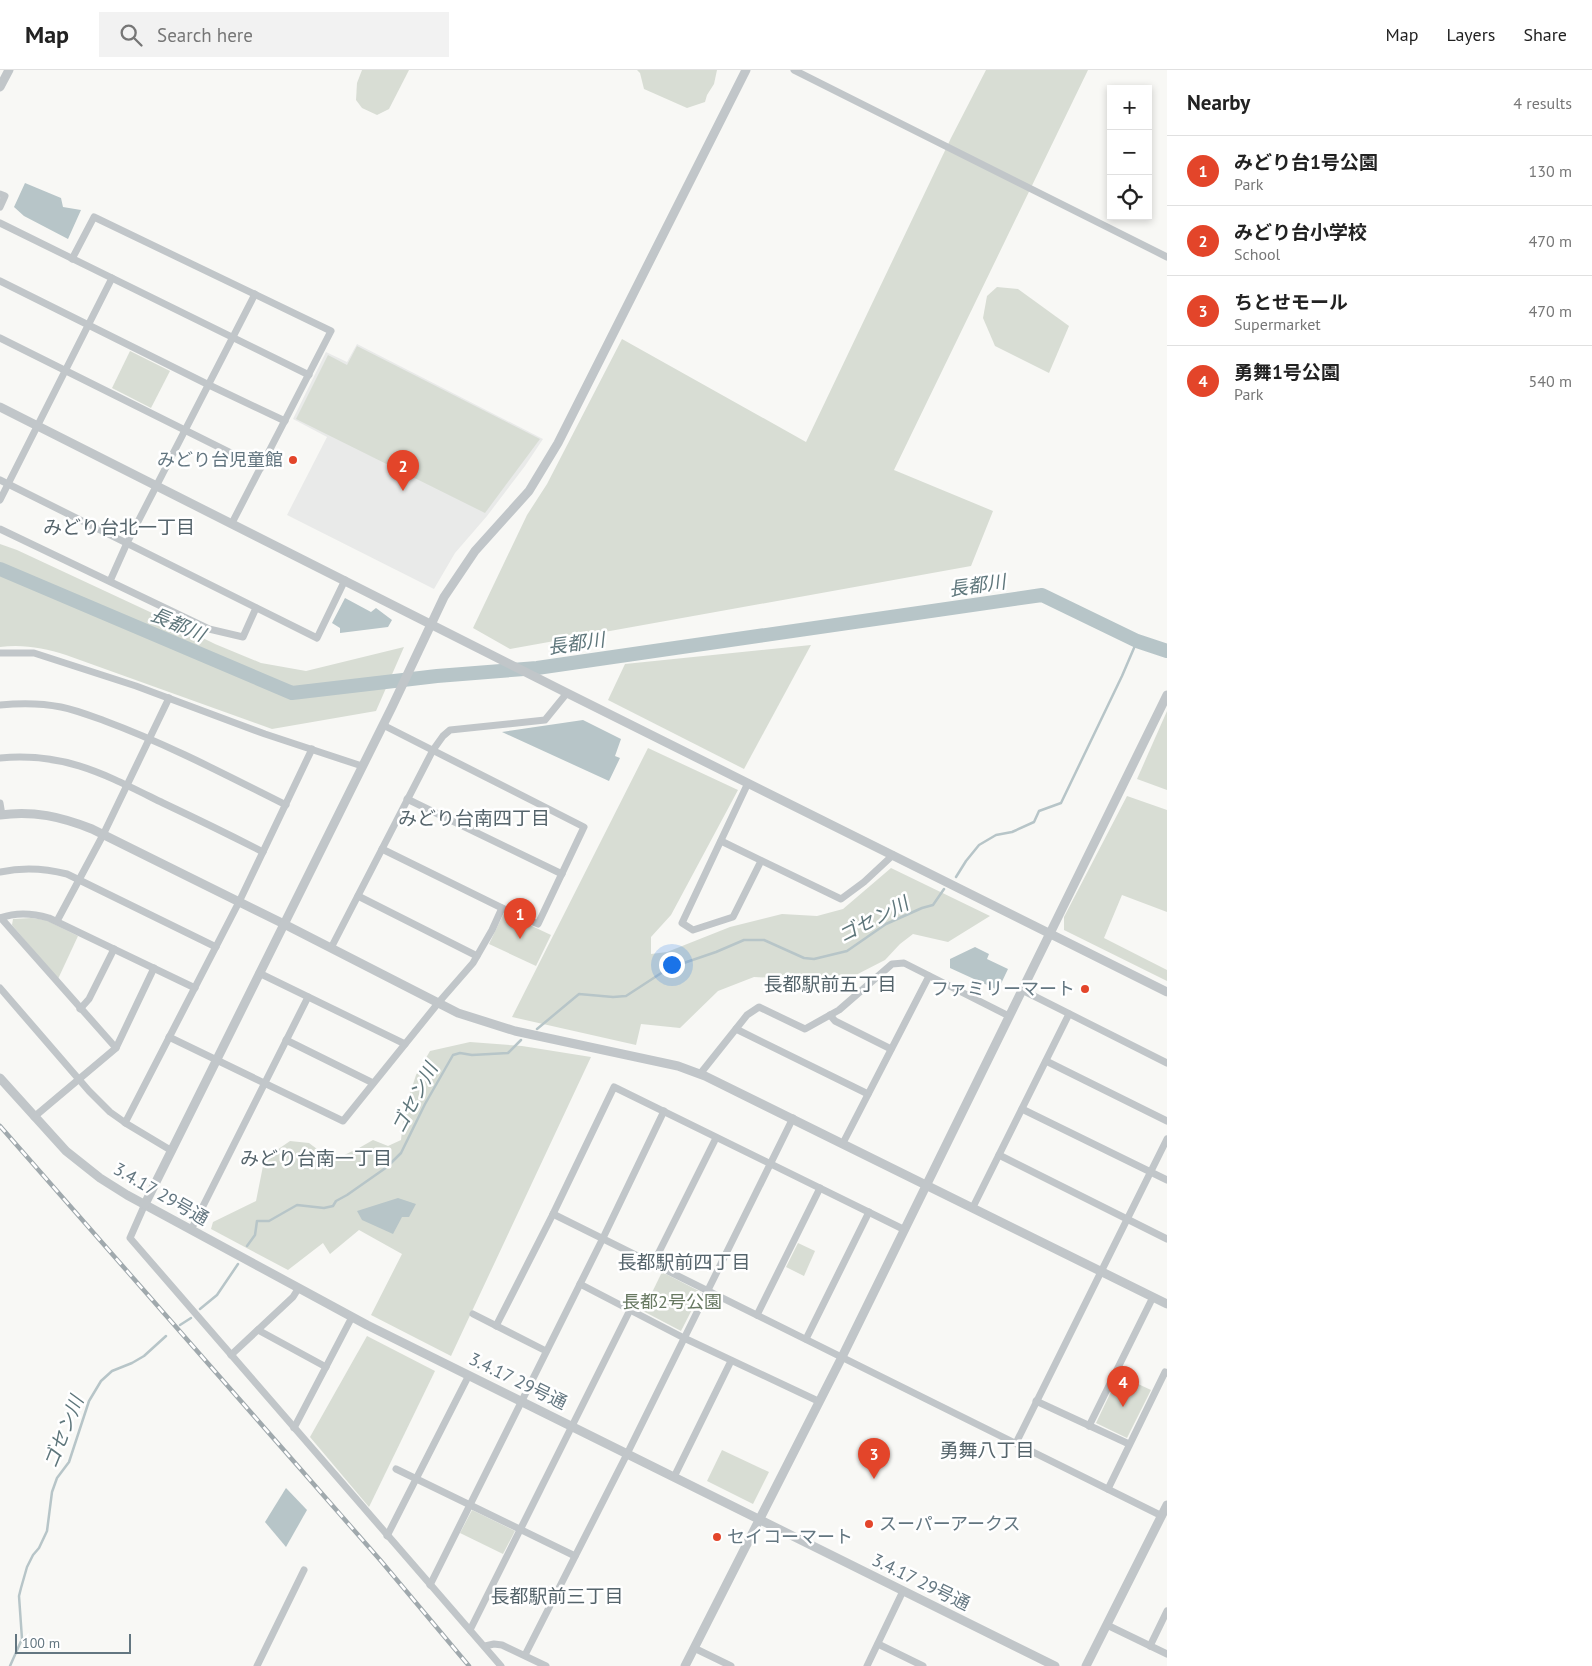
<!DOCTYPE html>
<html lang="en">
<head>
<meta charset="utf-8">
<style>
  body { margin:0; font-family:"PT Sans","Noto Sans JP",sans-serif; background:#f2f2f2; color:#222 }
  .controls { position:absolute; right:15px; top:15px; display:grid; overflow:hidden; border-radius:0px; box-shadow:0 2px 8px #0003 }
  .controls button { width:45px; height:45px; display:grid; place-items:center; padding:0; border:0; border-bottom:1px solid #e0e0e0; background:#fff; color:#222; font:25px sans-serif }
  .scale { position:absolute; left:15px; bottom:12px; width:116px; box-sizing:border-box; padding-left:5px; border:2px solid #637680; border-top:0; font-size:14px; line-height:18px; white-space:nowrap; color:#637680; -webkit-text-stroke:4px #fff; paint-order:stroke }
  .you { position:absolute; left:671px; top:894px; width:18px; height:18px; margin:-12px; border:4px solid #fff; border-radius:50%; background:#1a73e8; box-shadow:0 0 0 8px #1a73e833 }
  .badge { display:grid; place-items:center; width:32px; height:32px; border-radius:50%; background:#e3452a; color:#fff; font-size:16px; font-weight:700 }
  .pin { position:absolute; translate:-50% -41px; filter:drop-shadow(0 1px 2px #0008) }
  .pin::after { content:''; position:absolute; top:26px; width:18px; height:15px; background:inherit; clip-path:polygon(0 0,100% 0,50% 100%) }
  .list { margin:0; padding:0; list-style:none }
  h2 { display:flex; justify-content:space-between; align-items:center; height:65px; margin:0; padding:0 20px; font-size:21px }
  h2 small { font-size:16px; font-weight:400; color:#767676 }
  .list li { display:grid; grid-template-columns:32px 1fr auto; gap:15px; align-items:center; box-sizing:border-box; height:70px; padding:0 20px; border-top:1px solid #e0e0e0 }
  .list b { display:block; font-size:19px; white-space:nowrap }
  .list p { margin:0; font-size:16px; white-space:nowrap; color:#767676 }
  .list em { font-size:16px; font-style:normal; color:#767676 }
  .icon { flex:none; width:28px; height:28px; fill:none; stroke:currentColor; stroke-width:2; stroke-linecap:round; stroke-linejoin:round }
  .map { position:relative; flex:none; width:1167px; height:1596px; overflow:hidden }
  header { display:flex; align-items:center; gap:30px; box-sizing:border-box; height:70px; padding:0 25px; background:#fff; border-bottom:1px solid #e0e0e0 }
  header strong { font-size:24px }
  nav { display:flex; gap:28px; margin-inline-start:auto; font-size:18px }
  .search { width:350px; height:45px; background:#f2f2f2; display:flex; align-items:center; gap:12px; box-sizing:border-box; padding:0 18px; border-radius:0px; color:#767676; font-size:19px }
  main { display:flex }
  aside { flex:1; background:#fff }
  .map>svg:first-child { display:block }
  .built { fill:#e9eae9 }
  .green { fill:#d8ddd4 }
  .water { fill:#b7c5c8 }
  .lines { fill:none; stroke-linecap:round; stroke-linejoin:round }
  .stream { stroke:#b7c5c8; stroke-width:2.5 }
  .river { stroke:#b7c5c8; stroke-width:14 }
  .minor { stroke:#c1c6c9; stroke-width:7 }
  .tertiary { stroke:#c1c6c9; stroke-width:9 }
  .rail-casing { stroke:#a0a9ad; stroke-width:4.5 }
  .rail { stroke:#fff; stroke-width:2.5; stroke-dasharray:8; stroke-linecap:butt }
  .poi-dot { fill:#e3452a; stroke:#fff; stroke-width:2 }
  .labels { text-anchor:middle; stroke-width:5; stroke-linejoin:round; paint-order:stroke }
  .poi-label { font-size:18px; fill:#637680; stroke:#fff; text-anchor:end }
  .street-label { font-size:18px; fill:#637680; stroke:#fff }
  .park-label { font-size:18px; fill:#687962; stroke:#fff }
  .neighbourhood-label { font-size:19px; fill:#55646b; stroke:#fff }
  .water-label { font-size:19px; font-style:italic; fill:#5e767b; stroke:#fff }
</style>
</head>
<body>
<header>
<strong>Map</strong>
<div class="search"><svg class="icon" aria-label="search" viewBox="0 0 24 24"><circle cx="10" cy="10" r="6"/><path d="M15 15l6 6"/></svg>Search here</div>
<nav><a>Map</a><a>Layers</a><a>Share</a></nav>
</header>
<main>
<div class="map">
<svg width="1167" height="1596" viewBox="0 0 1167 1596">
  <rect width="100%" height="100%" fill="#f8f8f5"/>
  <polygon class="built" points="357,274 543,369 525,396 487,446 455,483 434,519 287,445 327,367 293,349 326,282 347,292"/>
  <g class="green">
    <polygon points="362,0 409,0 389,39 377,45 362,38 356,30 357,13"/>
    <polygon points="637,0 717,0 714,14 707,25 705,32 687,38 644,19 640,3"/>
    <polygon points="986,0 1088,0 894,400 993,441 971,496 510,579 473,558 527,445 547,414 622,269 806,372 951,68"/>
    <polygon points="997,217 1018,219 1069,256 1049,303 995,276 983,248 987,226"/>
    <polygon points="357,276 540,369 485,443 296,349 328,285 347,295"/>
    <polygon points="130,281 170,301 151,338 112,318"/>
    <path d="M0,474l17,6 133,62 65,32 46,19 45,8 98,-24 -28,64 -104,18 -206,-74c-22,-7 -43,-11 -66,-8z"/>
    <polygon points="811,575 744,699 608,630 625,594"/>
    <polygon points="1167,641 1167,720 1137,709"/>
    <polygon points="648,678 738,720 671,845 651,867 651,884 667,882 730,857 782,844 817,846 843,839 891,798 990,846 948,872 913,864 900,874 885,890 850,908 803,909 754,907 718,921 680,958 641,954 636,975 512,947"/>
    <polygon points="1127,726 1167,740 1167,842 1122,825 1104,868 1167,900 1167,911 1064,860 1064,847"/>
    <polygon points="504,843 551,865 536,896 489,874"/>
    <polygon points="31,848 46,850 78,866 58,909 12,855 13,849"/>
    <polygon points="470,972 522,976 591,987 451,1286 371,1245 402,1184 359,1160 330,1184 323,1173 288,1200 211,1159 213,1152 256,1131 263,1096 277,1080 290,1071 309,1073 321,1082 340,1087 359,1078 373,1070 388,1076 401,1070 404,1042 416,1005 430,981"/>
    <polygon points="798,1173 815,1181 804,1206 786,1197"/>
    <polygon points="662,1202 701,1222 681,1261 643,1241"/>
    <polygon points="367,1266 435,1301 369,1437 310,1367"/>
    <polygon points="1119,1305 1151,1320 1127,1368 1096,1353"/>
    <polygon points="722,1380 769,1402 753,1434 707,1411"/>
    <polygon points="472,1440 515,1461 503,1484 460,1463"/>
  </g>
  <g class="water">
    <polygon points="25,113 61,128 63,137 81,140 68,169 24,146 14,137"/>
    <polygon points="345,528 371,542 376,538 392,550 388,557 340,563 340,558 332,553"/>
    <polygon points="583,650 621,669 615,686 620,688 609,711 502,662"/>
    <polygon points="975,877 989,884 987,889 1008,899 998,920 950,898 950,889"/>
    <polygon points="398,1128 416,1134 409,1147 402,1147 393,1164 362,1150 357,1141"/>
    <polygon points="286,1418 307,1440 286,1477 265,1452"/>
  </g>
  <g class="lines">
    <g class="stream">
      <polyline points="956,807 966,791 979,775 996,765 1012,762 1034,752 1039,741 1061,733 1122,606 1137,571"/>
      <polyline points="537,959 579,924 613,927 626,926 669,898 716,882 744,870 764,870 804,888 814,889 847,881 886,854 922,838 933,835 944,819"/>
      <polyline points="247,1176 255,1165 257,1151 269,1151 297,1135 324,1138 333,1136 336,1131 347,1125 387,1097 401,1083 425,1034 453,985 460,983 472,985 508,983 521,970"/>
      <polyline points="200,1239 217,1225 238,1194"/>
      <polyline points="180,1255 191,1248"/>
      <polyline points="10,1596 22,1569 19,1526 21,1518 27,1497 33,1485 39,1478 47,1461 52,1422 57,1408 69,1392 89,1331 101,1311 112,1301 132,1293 144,1286 166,1266"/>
    </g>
    <polyline class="river" points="0,499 292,623 437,606 537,598 1042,525 1137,571 1167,581"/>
    <g class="minor">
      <polyline points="794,0 1167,187"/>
      <polyline points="0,124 5,126 0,137"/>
      <polyline points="0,153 309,305"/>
      <polyline points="72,189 94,147 331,261 232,453"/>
      <polyline points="0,211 209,315 285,351"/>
      <polyline points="0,268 261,398"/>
      <polyline points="0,410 317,568 345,510"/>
      <polyline points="0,430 112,208"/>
      <polyline points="0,459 209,559 243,567 256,538"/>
      <polyline points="110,511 127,473 255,224"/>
      <polyline points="0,583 34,583 136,616 265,664 362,696"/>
      <path d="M0,635c20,-2 41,-2 61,2 15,3 30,9 44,14 62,23 121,54 181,84"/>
      <path d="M0,688c66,-6 106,17 163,45 34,16 67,32 100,49"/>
      <polyline points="748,713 682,853 693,860 733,847 761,791"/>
      <polyline points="407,729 562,804"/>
      <polyline points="0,733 2,745"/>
      <polyline points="721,771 841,829 864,812 893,785"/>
      <polyline points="382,779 502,838 538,854 584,757 383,655"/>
      <path d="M0,802c23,-5 44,-4 67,2l149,73"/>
      <polyline points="358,826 477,886"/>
      <path d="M0,848c16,-6 32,-5 49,0l146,70"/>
      <polyline points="1,848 116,978"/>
      <polyline points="57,851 103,765 169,628"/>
      <polyline points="331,878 433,680 443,666 450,660 545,650 567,623"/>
      <polyline points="259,903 405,974"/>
      <polyline points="0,918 89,1021 110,1042 127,1054 172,1081"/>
      <polyline points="1022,920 1167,993"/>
      <polyline points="80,939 89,929 114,879"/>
      <polyline points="830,945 835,951 891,979"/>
      <polyline points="736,959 868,1024"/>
      <polyline points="169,967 343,1051 439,932 473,893 492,860 502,838"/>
      <polyline points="286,970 373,1013"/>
      <polyline points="1046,991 1167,1051"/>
      <polyline points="700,1004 747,945 759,937 805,959 839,940 892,894 904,893 1009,946"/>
      <polyline points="1022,1039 1167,1110"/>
      <polyline points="34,1047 116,978 154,898"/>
      <polyline points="125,1053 239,832 312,679"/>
      <polyline points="843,1073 929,906"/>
      <polyline points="999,1085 1167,1169"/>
      <polyline points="145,1134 130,1168 501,1596"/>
      <polyline points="973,1137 1069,944"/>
      <polyline points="553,1144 1162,1446"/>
      <polyline points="191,1160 308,927"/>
      <polyline points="653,1194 716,1068"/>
      <polyline points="580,1214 684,1268 818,1331"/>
      <polyline points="473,1244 546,1281"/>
      <polyline points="757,1245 820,1118"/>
      <polyline points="496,1256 553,1144 614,1017 903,1159"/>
      <polyline points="258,1260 326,1297"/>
      <polyline points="806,1269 869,1142"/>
      <polyline points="231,1285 293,1227 298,1219"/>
      <polyline points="1036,1331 1129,1374"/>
      <polyline points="1089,1356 1153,1227"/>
      <polyline points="294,1358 352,1247"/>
      <polyline points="1016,1373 1167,1069"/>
      <polyline points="396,1399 575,1486"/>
      <polyline points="674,1407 731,1291"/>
      <polyline points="1108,1419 1165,1302 1167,1303"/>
      <polyline points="387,1466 469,1305"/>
      <polyline points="430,1515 603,1168 664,1041"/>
      <polyline points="1107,1555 1167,1584"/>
      <polyline points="470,1560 630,1240"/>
      <polyline points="878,1574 923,1596"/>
      <polyline points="485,1576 494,1574 502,1575 546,1596"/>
      <polyline points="1150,1576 1167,1541"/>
      <polyline points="694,1578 731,1596"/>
      <polyline points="525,1585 627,1384 793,1048"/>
      <polyline points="257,1596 304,1500"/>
      <polyline points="867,1596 903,1521"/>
    </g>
    <g class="tertiary">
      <polyline points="0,17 9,0"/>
      <polyline points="0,337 567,623 1167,922"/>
      <path d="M0,745c33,-5 62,2 92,14l192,95 174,89 57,18 163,35 27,10 462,228"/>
      <polyline points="0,1008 66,1081 100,1108 127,1125 367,1255 1055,1596"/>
      <polyline points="145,1134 392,637 444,527 475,481 529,421 558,373 746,0"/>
      <polyline points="685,1596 842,1287 1167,625"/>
      <polyline points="1086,1596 1167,1435"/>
    </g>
    <g class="rail-casing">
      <polyline id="rail" points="0,1056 381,1491 469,1596"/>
    </g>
    <use href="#rail" class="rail"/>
  </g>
  <g class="poi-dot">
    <circle cx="293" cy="390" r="5"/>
    <circle cx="1085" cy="919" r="5"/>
    <circle cx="869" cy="1454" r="5"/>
    <circle cx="717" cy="1467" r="5"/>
  </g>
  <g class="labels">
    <g class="poi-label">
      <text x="283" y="396">みどり台児童館</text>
      <text x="1075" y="925">ファミリーマート</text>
      <text x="879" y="1460" text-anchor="start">スーパーアークス</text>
      <text x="727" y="1473" text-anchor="start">セイコーマート</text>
    </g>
    <g class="street-label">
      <text transform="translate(161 1124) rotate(30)" y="6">3.4.17 29号通</text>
      <text transform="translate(518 1311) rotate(26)" y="6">3.4.17 29号通</text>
      <text transform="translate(921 1512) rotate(26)" y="6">3.4.17 29号通</text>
    </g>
    <g class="park-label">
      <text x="672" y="1238">長都2号公園</text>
    </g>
    <g class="neighbourhood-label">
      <text x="119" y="464">みどり台北一丁目</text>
      <text x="474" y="755">みどり台南四丁目</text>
      <text x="830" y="921">長都駅前五丁目</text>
      <text x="316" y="1095">みどり台南一丁目</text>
      <text x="684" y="1199">長都駅前四丁目</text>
      <text x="987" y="1387">勇舞八丁目</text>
      <text x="557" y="1533">長都駅前三丁目</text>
    </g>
    <g class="water-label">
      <text transform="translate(977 515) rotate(-8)" y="7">長都川</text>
      <text transform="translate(178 554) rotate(23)" y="7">長都川</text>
      <text transform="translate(576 573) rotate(-8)" y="7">長都川</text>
      <text transform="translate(873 849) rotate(-27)" y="7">ゴセン川</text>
      <text transform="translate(414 1028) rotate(-62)" y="7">ゴセン川</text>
      <text transform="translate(63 1362) rotate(-68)" y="7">ゴセン川</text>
    </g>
  </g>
</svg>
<div class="controls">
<button>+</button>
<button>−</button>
<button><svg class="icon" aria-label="locate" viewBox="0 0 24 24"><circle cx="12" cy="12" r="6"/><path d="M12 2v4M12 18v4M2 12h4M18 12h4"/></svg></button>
</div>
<div class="scale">100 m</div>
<div class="you"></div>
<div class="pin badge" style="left:520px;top:869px">1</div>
<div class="pin badge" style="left:403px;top:421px">2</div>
<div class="pin badge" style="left:874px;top:1409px">3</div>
<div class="pin badge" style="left:1123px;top:1337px">4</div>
</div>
<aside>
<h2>Nearby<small>4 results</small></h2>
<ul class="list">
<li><span class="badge">1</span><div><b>みどり台1号公園</b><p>Park</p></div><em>130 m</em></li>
<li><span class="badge">2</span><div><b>みどり台小学校</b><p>School</p></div><em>470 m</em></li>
<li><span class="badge">3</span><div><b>ちとせモール</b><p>Supermarket</p></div><em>470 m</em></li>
<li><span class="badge">4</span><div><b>勇舞1号公園</b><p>Park</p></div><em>540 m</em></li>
</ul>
</aside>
</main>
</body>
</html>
